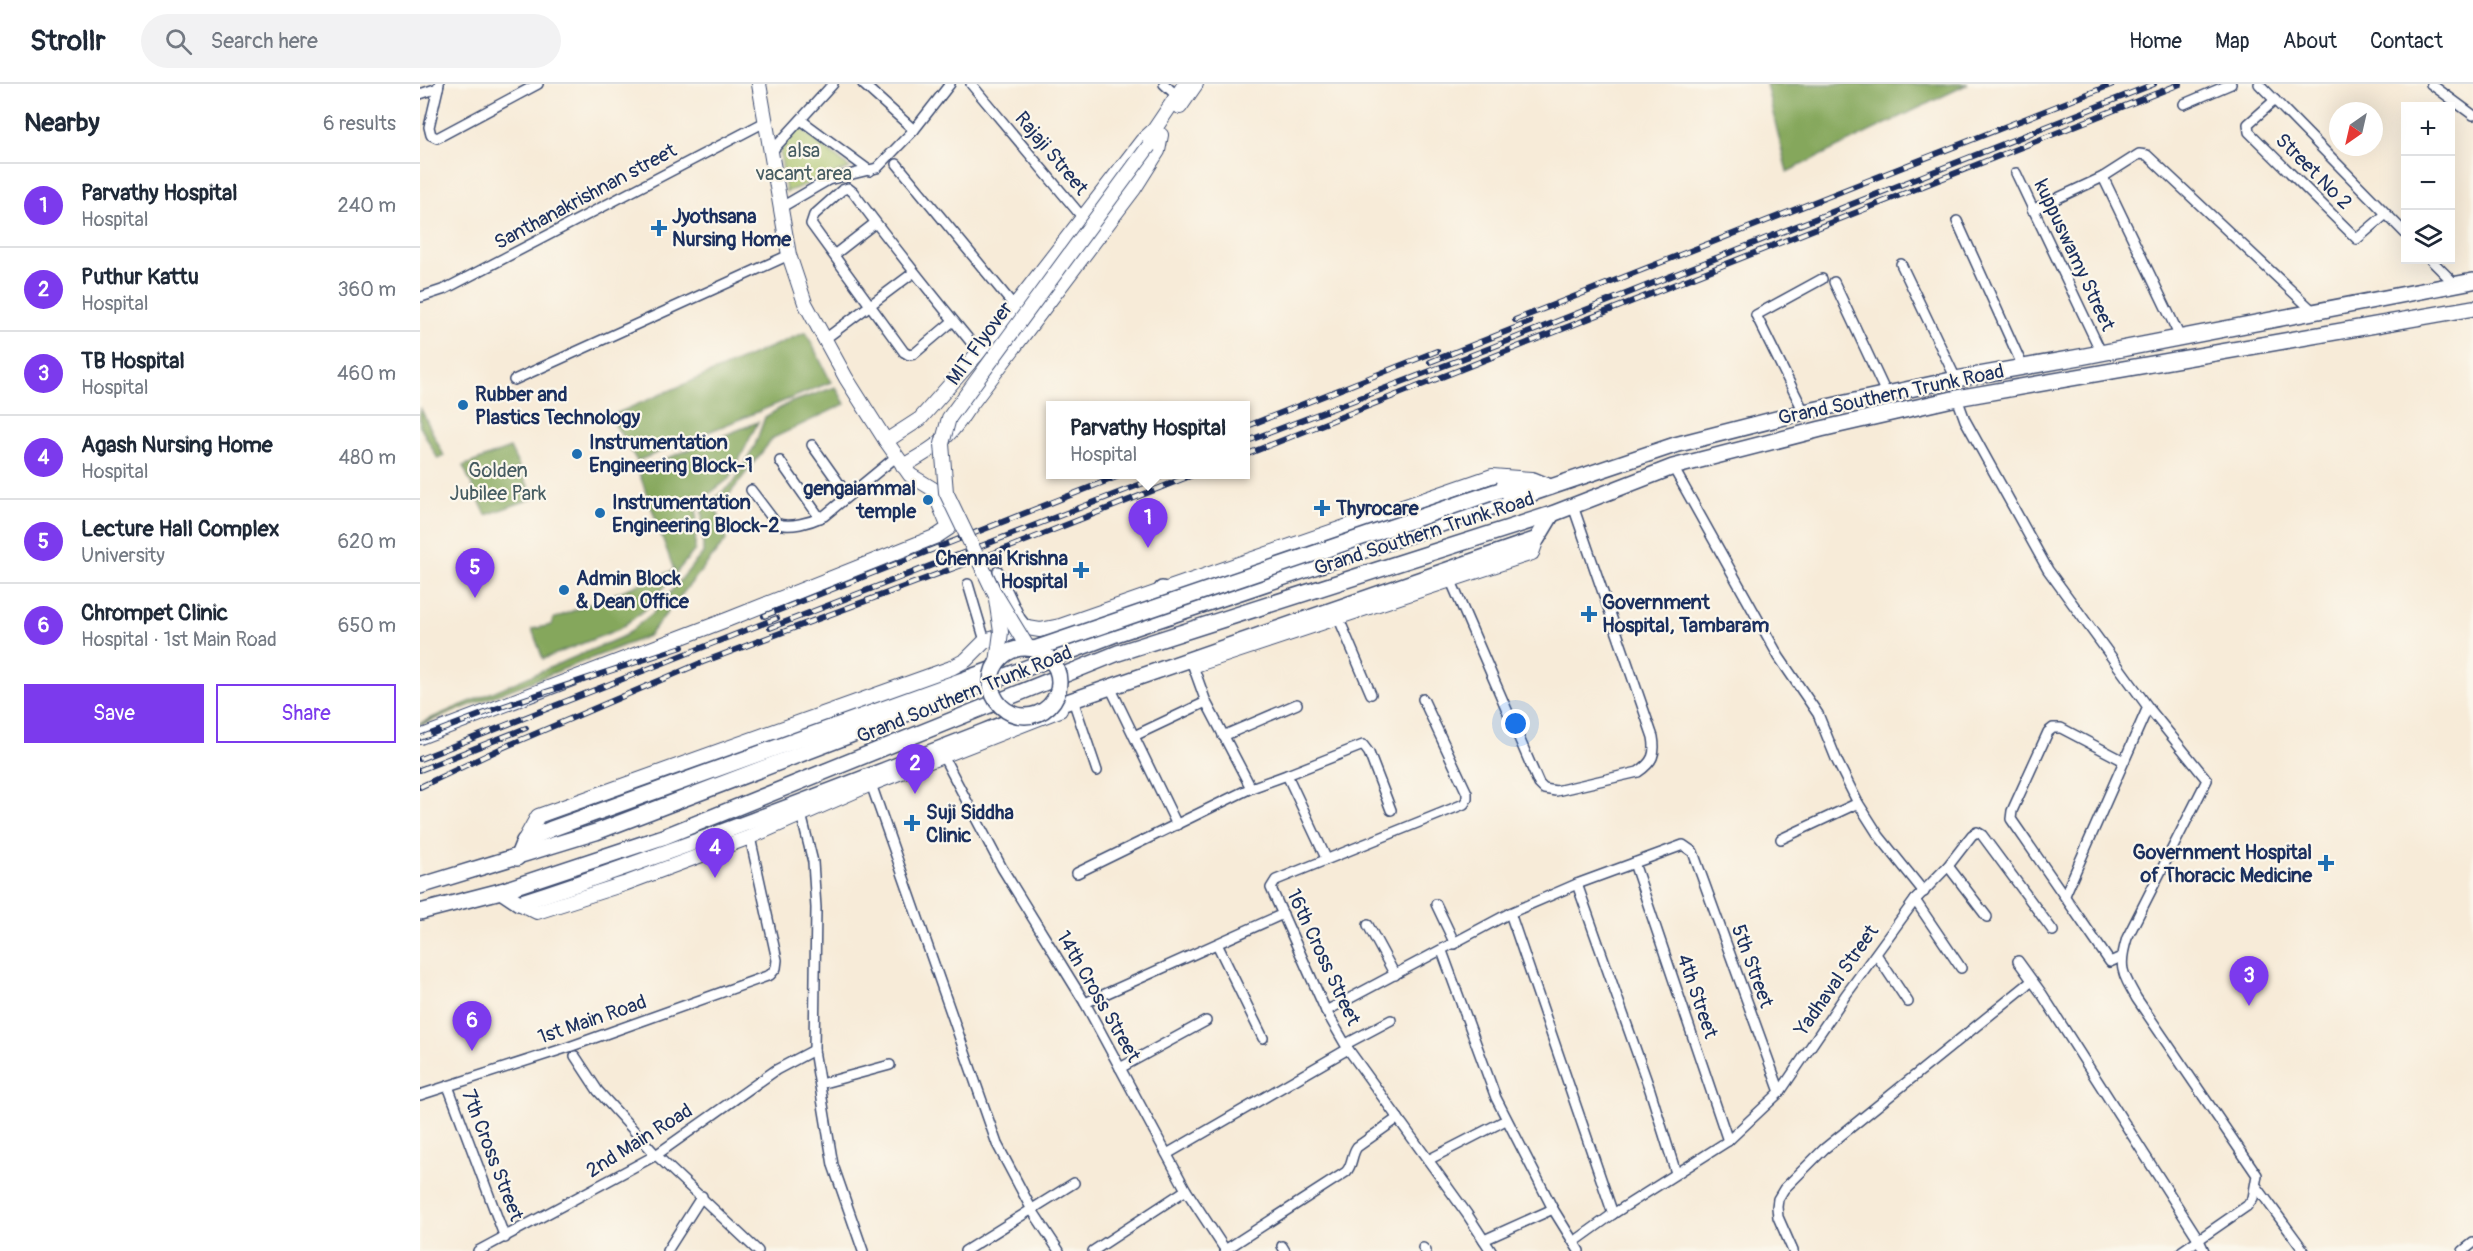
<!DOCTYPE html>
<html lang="en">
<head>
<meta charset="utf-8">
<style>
  body { margin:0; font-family:Pangolin,sans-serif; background:#f2f2f3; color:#1f2937 }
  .controls { position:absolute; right:18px; top:18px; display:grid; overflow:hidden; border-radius:0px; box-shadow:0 6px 24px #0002 }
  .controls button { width:54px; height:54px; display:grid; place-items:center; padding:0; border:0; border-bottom:2px solid #e0e1e3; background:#fff; color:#1f2937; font:30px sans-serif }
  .compass { position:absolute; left:1909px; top:18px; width:54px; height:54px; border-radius:50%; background:#fff; box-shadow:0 6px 24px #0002; rotate:214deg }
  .you { position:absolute; left:1096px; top:640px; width:21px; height:21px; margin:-15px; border:4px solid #fff; border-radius:50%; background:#1a73e8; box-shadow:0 0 0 9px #1a73e833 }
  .badge { display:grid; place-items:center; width:39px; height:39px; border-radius:50%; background:#7c3aed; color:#fff; font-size:20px; font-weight:700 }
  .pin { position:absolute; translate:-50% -50px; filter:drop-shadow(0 2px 3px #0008) }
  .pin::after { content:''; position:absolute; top:32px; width:21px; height:18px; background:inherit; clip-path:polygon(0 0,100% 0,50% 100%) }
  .popup { position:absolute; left:626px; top:317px; width:204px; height:78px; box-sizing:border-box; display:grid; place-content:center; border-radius:0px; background:#fff; filter:drop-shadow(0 2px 4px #0005); font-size:20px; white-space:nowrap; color:#747a83 }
  .popup b { font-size:22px; color:#1f2937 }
  .popup::after { content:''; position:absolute; left:50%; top:100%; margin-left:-12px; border:12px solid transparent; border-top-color:#fff }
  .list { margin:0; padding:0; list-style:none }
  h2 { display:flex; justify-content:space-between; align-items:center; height:78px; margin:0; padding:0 24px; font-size:26px }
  h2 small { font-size:20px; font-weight:400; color:#747a83 }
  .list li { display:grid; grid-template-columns:39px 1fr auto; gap:18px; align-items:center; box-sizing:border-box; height:84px; padding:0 24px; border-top:2px solid #e0e1e3 }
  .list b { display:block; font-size:22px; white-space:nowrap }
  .list p { margin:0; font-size:20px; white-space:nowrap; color:#747a83 }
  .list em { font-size:20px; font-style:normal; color:#747a83 }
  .actions { display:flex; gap:12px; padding:18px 24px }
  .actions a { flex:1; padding:14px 0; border:2px solid #7c3aed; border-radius:0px; text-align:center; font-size:21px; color:#7c3aed }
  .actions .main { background:#7c3aed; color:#fff }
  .icon { flex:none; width:33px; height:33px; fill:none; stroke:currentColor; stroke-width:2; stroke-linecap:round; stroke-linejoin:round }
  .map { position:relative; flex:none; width:2053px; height:1167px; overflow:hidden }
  header { display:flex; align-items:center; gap:36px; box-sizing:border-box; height:84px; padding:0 30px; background:#fff; border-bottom:2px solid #e0e1e3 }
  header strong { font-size:28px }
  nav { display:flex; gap:33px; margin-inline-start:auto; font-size:21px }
  .search { width:420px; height:54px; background:#f2f2f3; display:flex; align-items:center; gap:15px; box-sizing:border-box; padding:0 21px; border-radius:33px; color:#747a83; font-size:22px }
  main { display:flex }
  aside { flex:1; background:#fff }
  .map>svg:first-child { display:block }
  .green { fill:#a7c168; stroke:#617863; stroke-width:1.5 }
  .forest { fill:#85a75c; stroke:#506b5d; stroke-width:1.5 }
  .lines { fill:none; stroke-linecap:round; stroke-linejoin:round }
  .street-casing { stroke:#3c4b70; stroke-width:12 }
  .secondary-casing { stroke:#3c4b70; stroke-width:16 }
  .primary-casing { stroke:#3c4b70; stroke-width:18 }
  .street { stroke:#fff; stroke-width:9 }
  .secondary { stroke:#fff; stroke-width:14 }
  .primary { stroke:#fff; stroke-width:15 }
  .rail-casing { stroke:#1b2f5e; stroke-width:6 }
  .rail { stroke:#fbf7ec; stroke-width:4; stroke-dasharray:11; stroke-linecap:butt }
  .secondary-bridge-casing { stroke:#3c4b70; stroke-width:16; stroke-linecap:butt }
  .primary-bridge-casing { stroke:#3c4b70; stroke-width:18; stroke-linecap:butt }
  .secondary-bridge { stroke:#fff; stroke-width:14 }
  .primary-bridge { stroke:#fff; stroke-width:15 }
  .poi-dot { fill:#1f6fb2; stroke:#fbf7ec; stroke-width:2 }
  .labels { text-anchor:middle; stroke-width:4.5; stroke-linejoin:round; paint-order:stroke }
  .park-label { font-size:20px; fill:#455b61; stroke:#fbf7ec }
  .street-label { font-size:20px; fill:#1b2f5e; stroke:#fbf7ec }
  .poi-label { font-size:20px; font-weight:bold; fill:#1b2f5e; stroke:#fbf7ec; text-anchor:start }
</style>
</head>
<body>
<header>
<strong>Strollr</strong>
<div class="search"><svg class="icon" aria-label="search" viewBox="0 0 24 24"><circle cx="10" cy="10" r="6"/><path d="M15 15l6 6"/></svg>Search here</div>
<nav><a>Home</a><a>Map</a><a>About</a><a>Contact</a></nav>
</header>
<main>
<aside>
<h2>Nearby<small>6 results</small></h2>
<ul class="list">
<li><span class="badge">1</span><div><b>Parvathy Hospital</b><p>Hospital</p></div><em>240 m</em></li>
<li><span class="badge">2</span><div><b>Puthur Kattu</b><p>Hospital</p></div><em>360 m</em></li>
<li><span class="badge">3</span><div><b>TB Hospital</b><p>Hospital</p></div><em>460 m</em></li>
<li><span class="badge">4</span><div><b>Agash Nursing Home</b><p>Hospital</p></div><em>480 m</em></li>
<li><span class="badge">5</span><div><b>Lecture Hall Complex</b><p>University</p></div><em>620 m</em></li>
<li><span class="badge">6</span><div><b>Chrompet Clinic</b><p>Hospital · 1st Main Road</p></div><em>650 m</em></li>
</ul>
<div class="actions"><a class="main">Save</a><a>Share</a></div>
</aside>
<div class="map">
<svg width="2053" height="1167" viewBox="0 0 2053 1167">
  <rect width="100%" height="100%" fill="#fbf7ec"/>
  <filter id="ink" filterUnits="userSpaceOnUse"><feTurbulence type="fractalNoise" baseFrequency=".0167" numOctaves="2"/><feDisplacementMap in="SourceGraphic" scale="12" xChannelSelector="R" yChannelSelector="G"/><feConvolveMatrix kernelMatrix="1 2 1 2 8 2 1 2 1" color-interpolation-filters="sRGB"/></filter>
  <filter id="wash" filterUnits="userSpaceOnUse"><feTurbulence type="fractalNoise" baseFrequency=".008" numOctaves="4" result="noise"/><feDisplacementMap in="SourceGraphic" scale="24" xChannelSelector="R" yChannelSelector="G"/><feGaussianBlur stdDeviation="1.35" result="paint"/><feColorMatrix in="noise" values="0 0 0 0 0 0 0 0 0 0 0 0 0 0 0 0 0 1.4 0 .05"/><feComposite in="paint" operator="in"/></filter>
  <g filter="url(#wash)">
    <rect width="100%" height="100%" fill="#f7ebd8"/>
    <polygon class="green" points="378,42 430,84 366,108 360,67"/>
    <g class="forest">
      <polygon points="1346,0 1548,0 1367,88"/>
      <polygon points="386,248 411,298 217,377 190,332"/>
      <polygon points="416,303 425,320 353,354 297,426 306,456 228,552 0,641 0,639 204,552 233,529 283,469 282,425 315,397 335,361 345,333 369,319"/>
      <polygon points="0,323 24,372 18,375 0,342"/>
      <polygon points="338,338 310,394 277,419 275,466 226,525 199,545 123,575 112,545 131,541 133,535 145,530 254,486 218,386"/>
      <polygon points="90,364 114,414 66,431 43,382"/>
    </g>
  </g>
  <g filter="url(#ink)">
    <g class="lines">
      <g class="street-casing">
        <g id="street">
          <polyline points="19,0 9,43 11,51 17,54 118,0"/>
          <polyline points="443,0 494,46"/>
          <polyline points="551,0 663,134"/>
          <polyline points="744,0 757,12"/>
          <polyline points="1839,0 1986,150"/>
          <polyline points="2011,0 2053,31"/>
          <polyline points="0,10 18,4"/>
          <polyline points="1855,16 1828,40 1829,48 1937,155 1966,130"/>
          <polyline points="1764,20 1811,0"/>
          <polyline points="381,36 450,87"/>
          <polyline points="351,68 413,0"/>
          <polyline points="477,80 595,223"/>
          <polyline points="1596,89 1681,268"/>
          <polyline points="1683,93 1760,253"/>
          <polyline points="360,124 408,96 457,84 494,46 530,0"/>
          <polyline points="1612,126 1683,93 1719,70 1727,71 1893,227"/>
          <polyline points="1537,137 1603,283"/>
          <polyline points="414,171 455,139"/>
          <polyline points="2011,176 2035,200"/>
          <polyline points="1481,180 1536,295"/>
          <polyline points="1414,198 1466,309"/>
          <polyline points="1,213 25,205 345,38"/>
          <path d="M533,237l-39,33 -5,1 -5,-3 -93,-128 3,-9 28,-25 6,-2 5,4c40,55 83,107 126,160"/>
          <polyline points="405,255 493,189"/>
          <polyline points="94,296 369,171"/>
          <path d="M1537,314l8,22 83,150 100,137 59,73 -80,158c-9,29 -5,35 10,61l120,176 -4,23 -6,8 -65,45"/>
          <polyline points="1384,328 1336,231 1402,195"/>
          <polyline points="392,361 428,412"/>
          <polyline points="360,377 400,434"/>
          <polyline points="1253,383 1359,573 1398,630 1417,677 1438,719 1459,752 1504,808"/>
          <path d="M331,406l25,33c13,6 35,-1 48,-7l73,-60"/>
          <polyline points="578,487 600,534 608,544"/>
          <path d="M1031,497l88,203 5,5 12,2 82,-19c15,-10 18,-18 15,-35l-80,-231"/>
          <polyline points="548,500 565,557"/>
          <polyline points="919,535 951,610"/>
          <polyline points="773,582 786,618 831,704"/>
          <polyline points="693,609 757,741"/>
          <polyline points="1003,615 1047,709 1047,715 1044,720 856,796 851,804 906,927 928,965 1047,1130 1071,1167"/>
          <polyline points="655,622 677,687"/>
          <polyline points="714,652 786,618"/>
          <polyline points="803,652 877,620"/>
          <polyline points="523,672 582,784 665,919 766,1106 806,1167"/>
          <polyline points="867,691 943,661 949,669 971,726"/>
          <polyline points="451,700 577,1060 612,1126 639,1167"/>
          <polyline points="381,730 393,778 396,824 394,966 413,1081 443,1167"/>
          <polyline points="1361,755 1438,719"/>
          <polyline points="1214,779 1308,1057"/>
          <polyline points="1528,782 1567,833"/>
          <polyline points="657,789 831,704 867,691 906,774"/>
          <polyline points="1157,800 1230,1006 1256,1089"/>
          <polyline points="1645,811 1728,623"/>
          <polyline points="1495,816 1541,884"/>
          <polyline points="1016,820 1035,860"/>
          <polyline points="1090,829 1193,1130"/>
          <polyline points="948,841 975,891"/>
          <polyline points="797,860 843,954"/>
          <polyline points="1022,867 1076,1014 1133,1125 1159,1167"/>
          <polyline points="1456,870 1488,918"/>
          <polyline points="1701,873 1690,878 1591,735 1592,727 1628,648 1633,644 1641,644 1704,677"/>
          <polyline points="1598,877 1622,910 1779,1156 1784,1167"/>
          <polyline points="665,919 863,830"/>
          <polyline points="906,927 1090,829 1157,800 1263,761 1273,768 1360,1008"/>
          <polyline points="926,960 971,936"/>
          <polyline points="155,972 178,1007 236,1071 338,1167"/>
          <polyline points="700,984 786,937"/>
          <polyline points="400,1000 470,981"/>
          <polyline points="28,1002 85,1154"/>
          <polyline points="0,1011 149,963 350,891 356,884 357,876 330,753"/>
          <polyline points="747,1070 928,965"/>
          <polyline points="1008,1076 1082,1038"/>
          <polyline points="1837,1103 1884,1167"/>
          <polyline points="1064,1156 1133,1125"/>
          <polyline points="1154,1158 1193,1130 1308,1057 1360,1008 1425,912 1495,816 1528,782 1552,751 1557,748 1562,751 1633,847"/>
          <polyline points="862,1162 865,1167"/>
          <polyline points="1003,1164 1006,1167"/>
          <path d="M805,1166l121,-78c7,-7 5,-17 11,-25l41,-29"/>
          <polyline points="58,1167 236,1071 356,986 394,966"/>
          <polyline points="247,1167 282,1112"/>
          <polyline points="545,1167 654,1099"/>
          <polyline points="673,1167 766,1106"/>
          <polyline points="1373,1167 1358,1133 1357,1123 1358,1115 1364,1105 1404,1065 1612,897"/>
          <polyline points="2043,1167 2053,1159"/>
        </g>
      </g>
      <g class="secondary-casing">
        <g id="secondary">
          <polyline points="760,23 776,0"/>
          <polyline points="466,357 500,335 559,268 722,57 734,46 765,0"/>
          <path d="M483,382c30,-17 45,-26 63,-55l168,-222 24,-38 3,-16"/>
          <polyline points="778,580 1112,469 1117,455"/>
          <polyline points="0,653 309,535 517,452 529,444 513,405 490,391 466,357 426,294 385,219 369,171 339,0"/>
          <polyline points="104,757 118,732 531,584 546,576 565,557 608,544 620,546 640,542 1072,392 1111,395"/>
          <polyline points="99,819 117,828 204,800 330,753 451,700 640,626"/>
        </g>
      </g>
      <g class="primary-casing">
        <g id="primary">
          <polyline points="1080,406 1113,396 1130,403"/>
          <polyline points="742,505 752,531"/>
          <polyline points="627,625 1117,455 1132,430"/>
          <polyline points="97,774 104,757 131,745 573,585"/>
          <polyline points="0,802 176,748 693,551 1255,361 1384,328 1536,295 1660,273 2053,197"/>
          <path d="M81,807l18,12c171,-56 338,-122 505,-187"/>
          <polyline points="0,828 81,807 243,753 698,569 1132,430 1253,383 1401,345 1537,314 2053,224"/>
        </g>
      </g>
      <use href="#street" class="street"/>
      <use href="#secondary" class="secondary"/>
      <use href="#primary" class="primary"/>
      <g class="rail-casing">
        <g id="rail">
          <polyline points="1095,236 1693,0"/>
          <polyline points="1010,278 1110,238"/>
          <polyline points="825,343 1017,267"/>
          <polyline points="825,358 1065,266 1734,0"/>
          <polyline points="825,371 1760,0"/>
          <polyline points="344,532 704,390"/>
          <polyline points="350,544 747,390"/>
          <polyline points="0,654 78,624 262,563"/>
          <polyline points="0,675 357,534"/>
          <polyline points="0,686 106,644"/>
          <polyline points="0,703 82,664 283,578 590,463 775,390"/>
        </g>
      </g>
      <use href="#rail" class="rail"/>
      <g class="secondary-bridge-casing">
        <g id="secondary-bridge">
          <polyline points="576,515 581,548 577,579"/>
          <polyline points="608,564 574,508 526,408 522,360 529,334 729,62"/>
        </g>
      </g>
      <g class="primary-bridge-casing">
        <g id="primary-bridge">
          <circle cx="605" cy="598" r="34"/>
          <polyline points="614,565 1080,406"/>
        </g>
      </g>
      <use href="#secondary-bridge" class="secondary-bridge"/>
      <use href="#primary-bridge" class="primary-bridge"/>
    </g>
  </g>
  <g class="poi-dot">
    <path d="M236 135h6v6h6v6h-6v6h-6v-6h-6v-6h6z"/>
    <circle cx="43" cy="321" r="6"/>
    <circle cx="157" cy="370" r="6"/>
    <circle cx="508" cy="416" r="6"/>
    <path d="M899 415h6v6h6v6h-6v6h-6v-6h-6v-6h6z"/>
    <circle cx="180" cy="429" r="6"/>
    <path d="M658 477h6v6h6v6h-6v6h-6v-6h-6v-6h6z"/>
    <circle cx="144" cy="506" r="6"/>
    <path d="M1166 521h6v6h6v6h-6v6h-6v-6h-6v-6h6z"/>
    <path d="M489 730h6v6h6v6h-6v6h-6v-6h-6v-6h6z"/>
    <path d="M1903 770h6v6h6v6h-6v6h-6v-6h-6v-6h6z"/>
  </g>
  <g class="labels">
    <g class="park-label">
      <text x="384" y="73">alsa<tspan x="384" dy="23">vacant area</tspan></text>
      <text x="78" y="393">Golden<tspan x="78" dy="23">Jubilee Park</tspan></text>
    </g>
    <g class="street-label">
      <text transform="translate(632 69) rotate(50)" y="7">Rajaji Street</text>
      <text transform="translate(1894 87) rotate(45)" y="7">Street No 2</text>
      <text transform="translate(165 112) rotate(-28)" y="7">Santhanakrishnan street</text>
      <text transform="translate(1655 171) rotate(65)" y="7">kuppuswamy Street</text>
      <text transform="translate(559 259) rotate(-54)" y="7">MIT Flyover</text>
      <text transform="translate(1471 310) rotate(-12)" y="7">Grand Southern Trunk Road</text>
      <text transform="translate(1004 449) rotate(-18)" y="7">Grand Southern Trunk Road</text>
      <text transform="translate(544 610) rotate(-22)" y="7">Grand Southern Trunk Road</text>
      <text transform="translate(904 873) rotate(65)" y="7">16th Cross Street</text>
      <text transform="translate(1333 882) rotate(70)" y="7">5th Street</text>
      <text transform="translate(1416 896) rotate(-55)" y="7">Yadhaval Street</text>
      <text transform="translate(679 912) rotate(60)" y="7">14th Cross Street</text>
      <text transform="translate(1278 912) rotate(71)" y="7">4th Street</text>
      <text transform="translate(172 935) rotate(-19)" y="7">1st Main Road</text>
      <text transform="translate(219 1056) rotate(-32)" y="7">2nd Main Road</text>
      <text transform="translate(73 1071) rotate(69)" y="7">7th Cross Street</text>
    </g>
    <g class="poi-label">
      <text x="252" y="139">Jyothsana<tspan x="252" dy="23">Nursing Home</tspan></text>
      <text x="55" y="317">Rubber and<tspan x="55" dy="23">Plastics Technology</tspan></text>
      <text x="169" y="365">Instrumentation<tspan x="169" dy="23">Engineering Block-1</tspan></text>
      <text x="496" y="411" text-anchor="end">gengaiammal<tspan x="496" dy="23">temple</tspan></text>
      <text x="192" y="425">Instrumentation<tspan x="192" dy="23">Engineering Block-2</tspan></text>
      <text x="916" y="431">Thyrocare</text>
      <text x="648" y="481" text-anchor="end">Chennai Krishna<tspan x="648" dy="23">Hospital</tspan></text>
      <text x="156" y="501">Admin Block<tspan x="156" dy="23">&amp; Dean Office</tspan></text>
      <text x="1182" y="525">Government<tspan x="1182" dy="23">Hospital, Tambaram</tspan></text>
      <text x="506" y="735">Suji Siddha<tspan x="506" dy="23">Clinic</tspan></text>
      <text x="1892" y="775" text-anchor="end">Government Hospital<tspan x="1892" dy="23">of Thoracic Medicine</tspan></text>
    </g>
  </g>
</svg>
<div class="controls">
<button>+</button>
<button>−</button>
<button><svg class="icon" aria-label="layers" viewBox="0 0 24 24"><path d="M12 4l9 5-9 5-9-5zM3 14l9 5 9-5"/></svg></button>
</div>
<svg class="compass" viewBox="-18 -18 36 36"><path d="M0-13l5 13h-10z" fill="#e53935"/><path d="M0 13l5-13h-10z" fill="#747a83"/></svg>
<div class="you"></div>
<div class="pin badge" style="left:728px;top:464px">1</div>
<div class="popup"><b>Parvathy Hospital</b>Hospital</div>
<div class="pin badge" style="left:495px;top:710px">2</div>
<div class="pin badge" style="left:1829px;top:922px">3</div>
<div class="pin badge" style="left:295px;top:794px">4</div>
<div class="pin badge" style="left:55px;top:514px">5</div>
<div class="pin badge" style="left:52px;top:967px">6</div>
</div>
</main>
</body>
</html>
